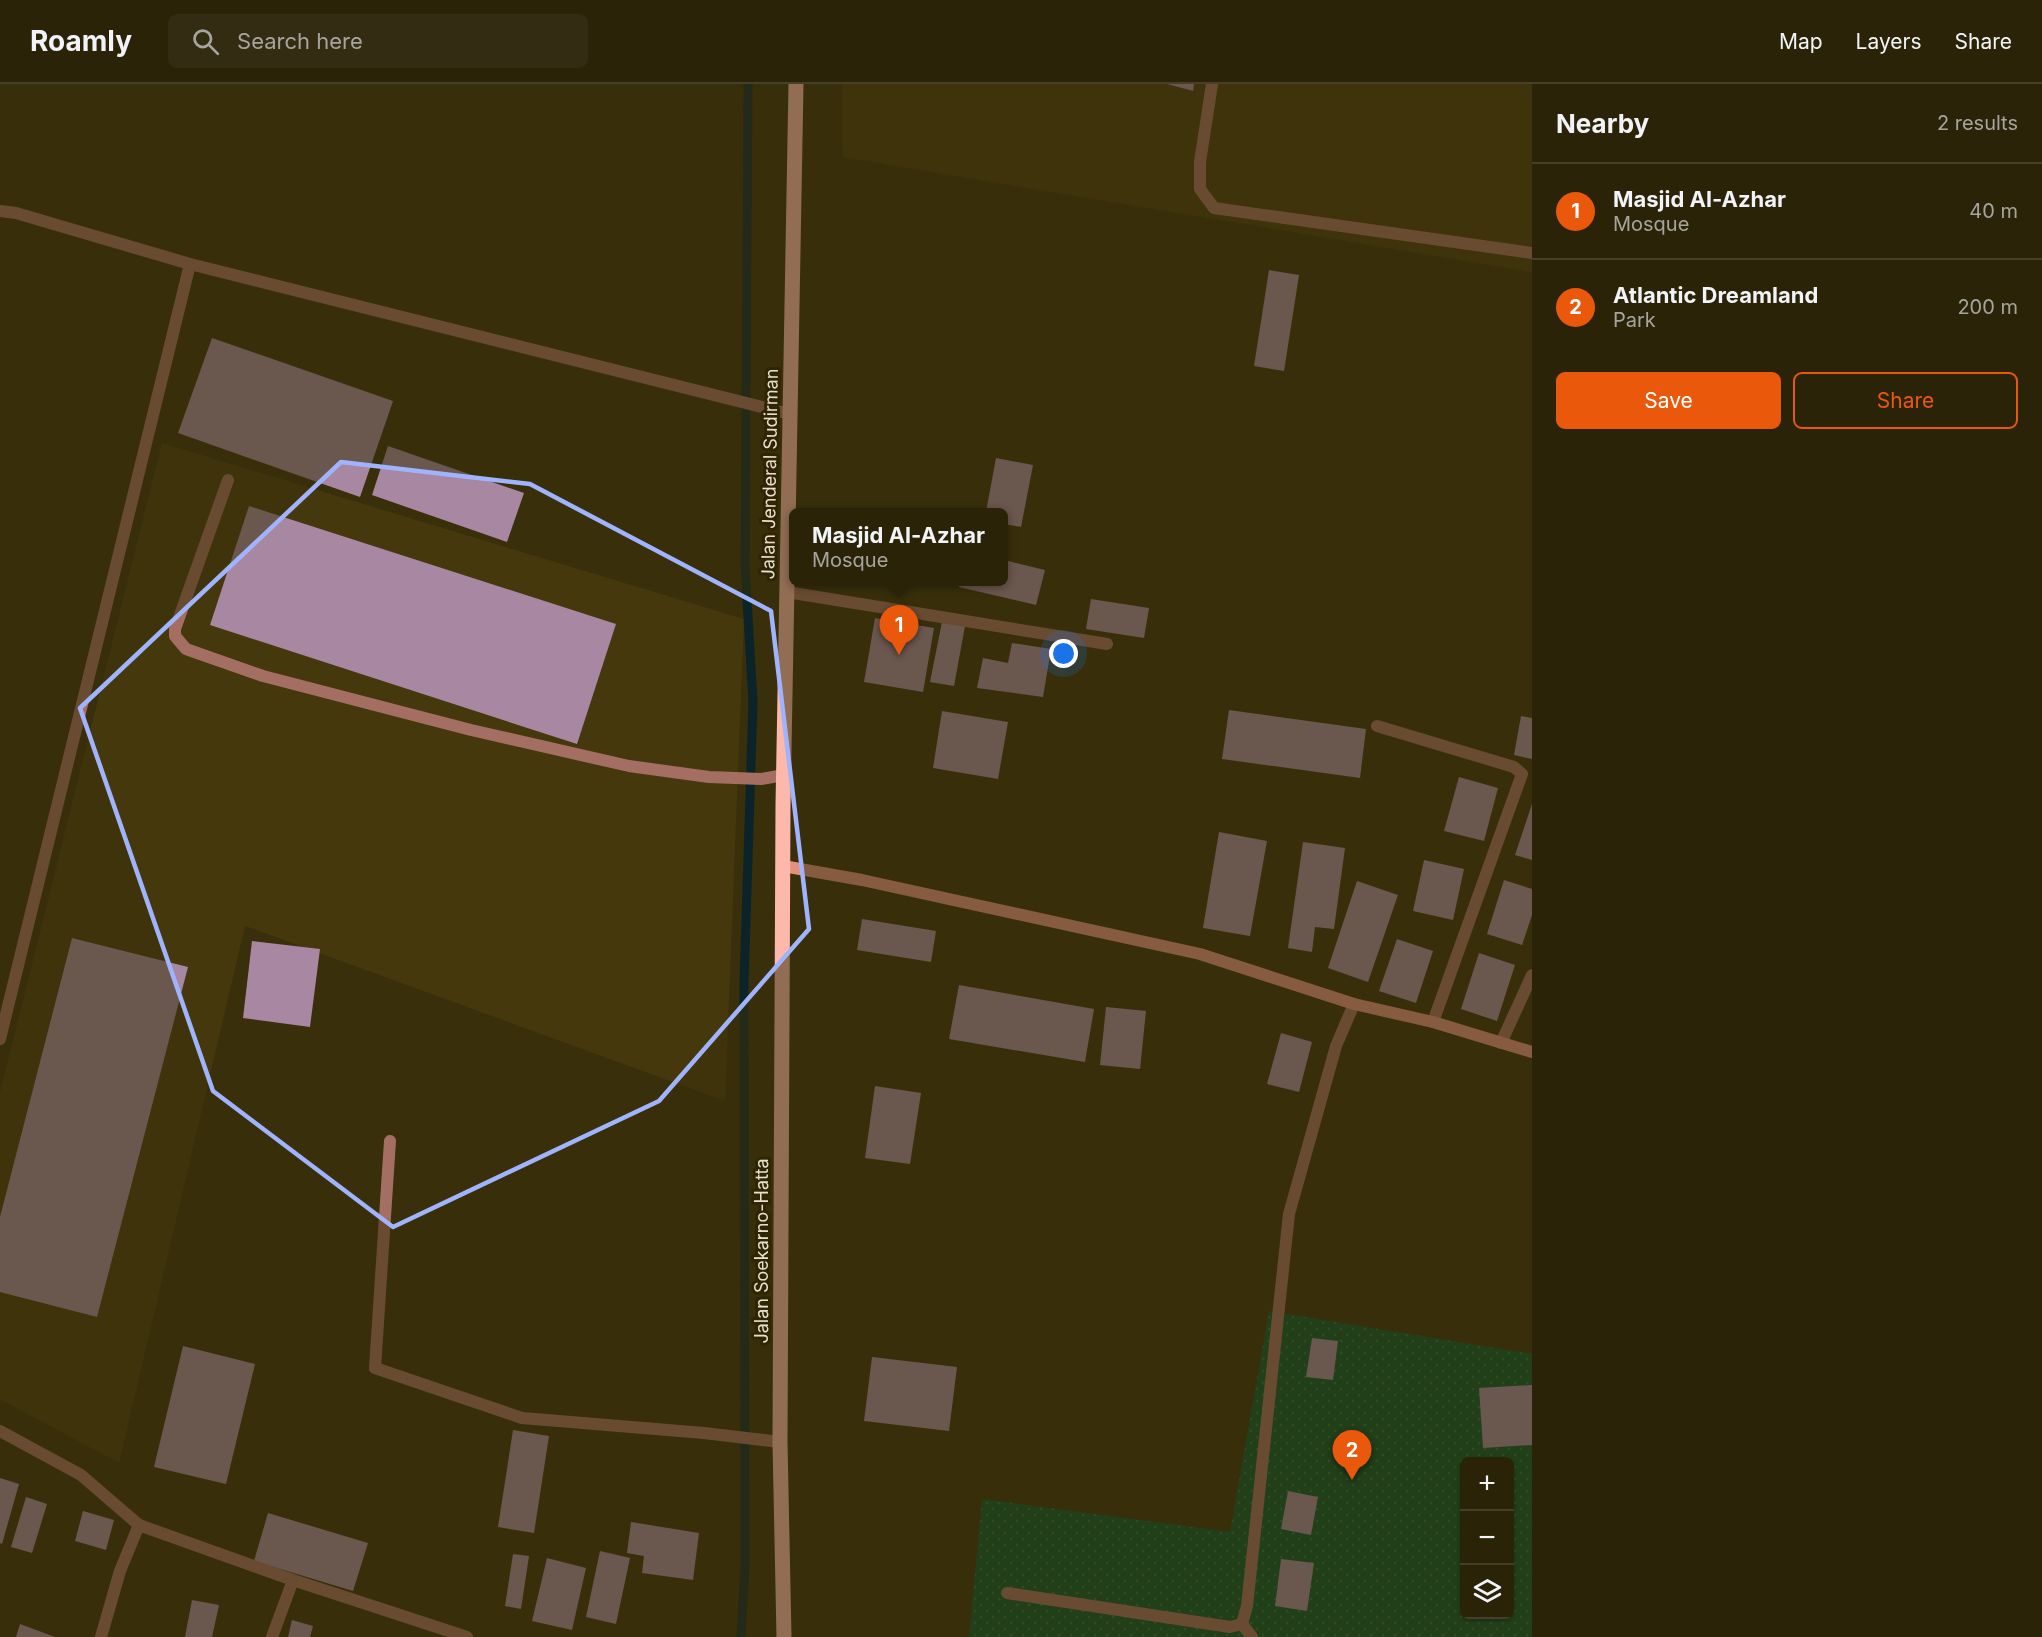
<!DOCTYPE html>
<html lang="en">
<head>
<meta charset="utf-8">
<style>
  body { margin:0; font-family:Inter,sans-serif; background:#332b12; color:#f1f3f6 }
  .controls { position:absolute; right:18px; bottom:18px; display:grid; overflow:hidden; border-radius:9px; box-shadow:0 2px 4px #0004 }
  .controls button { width:54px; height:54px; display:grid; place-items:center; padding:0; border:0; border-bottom:2px solid #474029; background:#2b2308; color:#f1f3f6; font:30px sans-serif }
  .you { position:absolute; left:1064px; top:570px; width:21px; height:21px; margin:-15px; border:4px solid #fff; border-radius:50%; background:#1a73e8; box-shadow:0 0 0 9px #1a73e833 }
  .badge { display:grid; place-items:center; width:39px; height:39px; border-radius:50%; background:#ea580c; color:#fff; font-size:20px; font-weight:700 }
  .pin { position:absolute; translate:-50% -50px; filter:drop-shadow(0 2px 3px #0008) }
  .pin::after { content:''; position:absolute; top:32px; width:21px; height:18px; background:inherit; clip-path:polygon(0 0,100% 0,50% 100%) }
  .popup { position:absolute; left:789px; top:424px; width:219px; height:78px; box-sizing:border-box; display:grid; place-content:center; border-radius:9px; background:#2b2308; filter:drop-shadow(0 2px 4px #0005); font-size:20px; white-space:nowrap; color:#a6a49c }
  .popup b { font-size:22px; color:#f1f3f6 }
  .popup::after { content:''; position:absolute; left:50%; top:100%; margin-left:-12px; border:12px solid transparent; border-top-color:#2b2308 }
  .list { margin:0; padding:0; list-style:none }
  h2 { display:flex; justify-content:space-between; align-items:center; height:78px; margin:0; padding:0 24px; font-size:26px }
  h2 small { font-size:20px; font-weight:400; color:#a6a49c }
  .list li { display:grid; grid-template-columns:39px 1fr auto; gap:18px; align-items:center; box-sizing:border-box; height:96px; padding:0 24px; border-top:2px solid #474029 }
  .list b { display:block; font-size:22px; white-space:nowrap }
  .list p { margin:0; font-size:20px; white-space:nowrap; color:#a6a49c }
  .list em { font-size:20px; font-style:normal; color:#a6a49c }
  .actions { display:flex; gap:12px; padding:18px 24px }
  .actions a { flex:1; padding:14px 0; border:2px solid #ea580c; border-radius:9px; text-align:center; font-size:21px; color:#ea580c }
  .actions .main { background:#ea580c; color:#fff }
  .icon { flex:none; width:33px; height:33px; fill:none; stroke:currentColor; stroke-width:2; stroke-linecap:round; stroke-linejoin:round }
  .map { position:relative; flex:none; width:1532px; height:1553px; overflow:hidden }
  header { display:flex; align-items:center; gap:36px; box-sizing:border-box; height:84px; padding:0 30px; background:#2b2308; border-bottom:2px solid #474029 }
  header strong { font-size:28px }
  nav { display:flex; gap:33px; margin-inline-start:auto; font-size:21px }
  .search { width:420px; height:54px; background:#332b12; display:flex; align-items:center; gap:15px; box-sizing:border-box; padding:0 21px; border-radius:9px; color:#a6a49c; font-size:22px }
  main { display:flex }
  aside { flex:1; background:#2b2308 }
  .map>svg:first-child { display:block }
  .built { fill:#45380c }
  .park { fill:url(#park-dots); fill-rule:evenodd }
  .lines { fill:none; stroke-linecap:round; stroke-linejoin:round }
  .stream { stroke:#0b2429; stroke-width:9 }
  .building { fill:#a787a1 }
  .lane { stroke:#a46e63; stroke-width:12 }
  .street { stroke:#a46e63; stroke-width:12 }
  .secondary { stroke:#e5907f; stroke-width:12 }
  .primary { stroke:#fcb9ab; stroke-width:15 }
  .marked { fill:none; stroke:#a0b3fd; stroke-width:4.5; stroke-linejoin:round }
  .labels { text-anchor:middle; stroke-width:6; stroke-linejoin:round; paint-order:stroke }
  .street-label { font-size:18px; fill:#e6e0cd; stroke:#2f2502 }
</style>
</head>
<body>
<header>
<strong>Roamly</strong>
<div class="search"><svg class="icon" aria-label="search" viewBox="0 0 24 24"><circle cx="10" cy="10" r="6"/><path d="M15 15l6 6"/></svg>Search here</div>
<nav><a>Map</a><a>Layers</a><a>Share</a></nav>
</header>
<main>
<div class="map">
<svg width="1532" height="1553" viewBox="0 0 1532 1553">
  <defs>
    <pattern id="park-dots" width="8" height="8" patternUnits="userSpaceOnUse" patternTransform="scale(1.5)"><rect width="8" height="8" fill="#055329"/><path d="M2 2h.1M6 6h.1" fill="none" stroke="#296b47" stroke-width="1.8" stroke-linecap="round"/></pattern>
  </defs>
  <rect width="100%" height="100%" fill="#392f0b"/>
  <g class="built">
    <polygon points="842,0 1532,0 1532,188 843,73"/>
    <polygon points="162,359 744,535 725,1017 245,842 119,1379 0,1315 0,1009"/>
  </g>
  <path class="park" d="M1269,1227l263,43v283h-563l13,-138 248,33zM1464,1378h46v152h-46z"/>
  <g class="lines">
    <polyline class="stream" points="741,1553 745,1482 744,898 753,618 745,481 748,0"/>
  </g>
  <g class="building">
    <polygon points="1167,0 1194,0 1193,7"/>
    <polygon points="1269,186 1299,191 1284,287 1254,282"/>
    <polygon points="212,254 393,317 360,413 178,349"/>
    <polygon points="388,362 524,409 507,458 372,411"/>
    <polygon points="996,374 1033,381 1021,443 1004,440 1004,428 986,428"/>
    <polygon points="249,422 616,540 577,660 210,541"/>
    <polygon points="1004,476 1045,486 1036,521 959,503 960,498 1004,498"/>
    <polygon points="1091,515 1149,524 1144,554 1086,545"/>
    <polygon points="875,534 934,544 923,608 864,598"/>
    <polygon points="942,538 965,542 954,602 930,598"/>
    <polygon points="1012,559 1051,565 1043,613 977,604 983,574 1008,579"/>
    <polygon points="1229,626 1366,645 1360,694 1222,675"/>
    <polygon points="942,627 1008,638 998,695 933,684"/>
    <polygon points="1521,632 1532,634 1532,675 1514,671"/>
    <polygon points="1459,693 1498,704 1484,757 1444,747"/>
    <polygon points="1532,720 1532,776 1515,771"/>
    <polygon points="1219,748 1267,757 1250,852 1203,844"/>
    <polygon points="1303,758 1345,764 1334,845 1315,843 1312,868 1288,864"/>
    <polygon points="1424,776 1464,785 1453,836 1413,827"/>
    <polygon points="1504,796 1532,805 1532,831 1522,861 1487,850"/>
    <polygon points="1357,797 1398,811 1368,898 1328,884"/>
    <polygon points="862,835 936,847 931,878 857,866"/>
    <polygon points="72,854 188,883 97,1233 0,1208 0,1133"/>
    <polygon points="1397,855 1433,867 1416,919 1379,907"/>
    <polygon points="252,857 320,865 310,943 243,934"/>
    <polygon points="1479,869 1515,881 1497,937 1461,925"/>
    <polygon points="959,901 1094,925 1085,978 949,955"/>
    <polygon points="1106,923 1146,927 1140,985 1100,981"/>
    <polygon points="1281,949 1312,958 1299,1008 1267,1000"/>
    <polygon points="875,1002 921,1009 910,1080 865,1074"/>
    <polygon points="1312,1254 1338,1257 1333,1296 1306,1293"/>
    <polygon points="183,1262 255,1280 226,1400 154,1383"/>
    <polygon points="872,1273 957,1283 949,1347 864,1337"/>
    <polygon points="1532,1301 1532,1361 1483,1364 1479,1304"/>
    <polygon points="513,1346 549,1352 534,1449 498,1443"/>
    <polygon points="0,1394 19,1400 2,1460 0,1459"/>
    <polygon points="1288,1407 1318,1413 1311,1451 1281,1445"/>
    <polygon points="26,1413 47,1420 32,1469 11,1463"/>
    <polygon points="83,1427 114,1436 106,1466 75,1457"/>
    <polygon points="268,1429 368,1459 353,1507 254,1477"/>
    <polygon points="631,1438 699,1449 693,1496 642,1489 644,1472 627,1469"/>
    <polygon points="600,1467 630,1474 616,1540 586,1533"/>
    <polygon points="513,1470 529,1472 521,1525 505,1522"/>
    <polygon points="547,1474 586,1484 572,1546 532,1537"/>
    <polygon points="1281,1475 1314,1479 1307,1527 1275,1522"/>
    <polygon points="192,1516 219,1521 212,1553 185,1553"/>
    <polygon points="292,1536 313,1542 310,1553 288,1553"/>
    <polygon points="20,1540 55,1553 16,1553"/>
  </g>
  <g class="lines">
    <g class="lane">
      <polyline points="1212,0 1200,78 1200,105 1214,124 1532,169"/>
      <polyline points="0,127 16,129 190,180 790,330"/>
      <polyline points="228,396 175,545 175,552 186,565 263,592 471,646 629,682 709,693 761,695 784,691"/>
      <polyline points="0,955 190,180"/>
      <polyline points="390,1057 375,1284 522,1334 704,1349 780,1358"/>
      <polyline points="1007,1509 1230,1543 1242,1540 1247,1522 1289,1130 1336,962 1354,920"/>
      <polyline points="1242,1540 1252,1553"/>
    </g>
    <g class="street">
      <polyline points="787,508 1107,560"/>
      <polyline points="1377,642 1514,683 1522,690 1433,938"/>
      <polyline points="1501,959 1532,891"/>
      <polyline points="0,1347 81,1391 139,1441"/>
      <polyline points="101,1553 120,1487 139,1441 293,1496 467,1553"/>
      <polyline points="272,1553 293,1496"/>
    </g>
    <polyline class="secondary" points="783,782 862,796 1200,870 1354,920 1433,938 1532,968"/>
    <polyline class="primary" points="784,1553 780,1358 783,721 796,0"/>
  </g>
  <path d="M0 0H1532V1553H0ZM341,378l189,22 241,127 38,318 -150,172 -266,126 -180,-136 -133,-383z" fill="#392f0b" fill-opacity=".55" fill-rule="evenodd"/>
  <path class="marked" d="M341,378l189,22 241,127 38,318 -150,172 -266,126 -180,-136 -133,-383z"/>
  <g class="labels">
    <g class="street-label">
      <text transform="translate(770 390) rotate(-89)" y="6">Jalan Jenderal Sudirman</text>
      <text transform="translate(762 1167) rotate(-90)" y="6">Jalan Soekarno-Hatta</text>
    </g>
  </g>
</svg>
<div class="controls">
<button>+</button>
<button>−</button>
<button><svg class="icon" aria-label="layers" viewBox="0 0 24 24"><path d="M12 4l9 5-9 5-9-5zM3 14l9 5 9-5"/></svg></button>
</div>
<div class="you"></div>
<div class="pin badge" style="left:899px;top:571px">1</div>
<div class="popup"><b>Masjid Al-Azhar</b>Mosque</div>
<div class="pin badge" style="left:1352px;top:1396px">2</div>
</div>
<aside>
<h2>Nearby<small>2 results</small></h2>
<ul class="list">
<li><span class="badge">1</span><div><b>Masjid Al-Azhar</b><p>Mosque</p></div><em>40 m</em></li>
<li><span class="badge">2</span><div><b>Atlantic Dreamland</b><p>Park</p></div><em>200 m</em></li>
</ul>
<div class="actions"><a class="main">Save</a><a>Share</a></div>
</aside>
</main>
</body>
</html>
